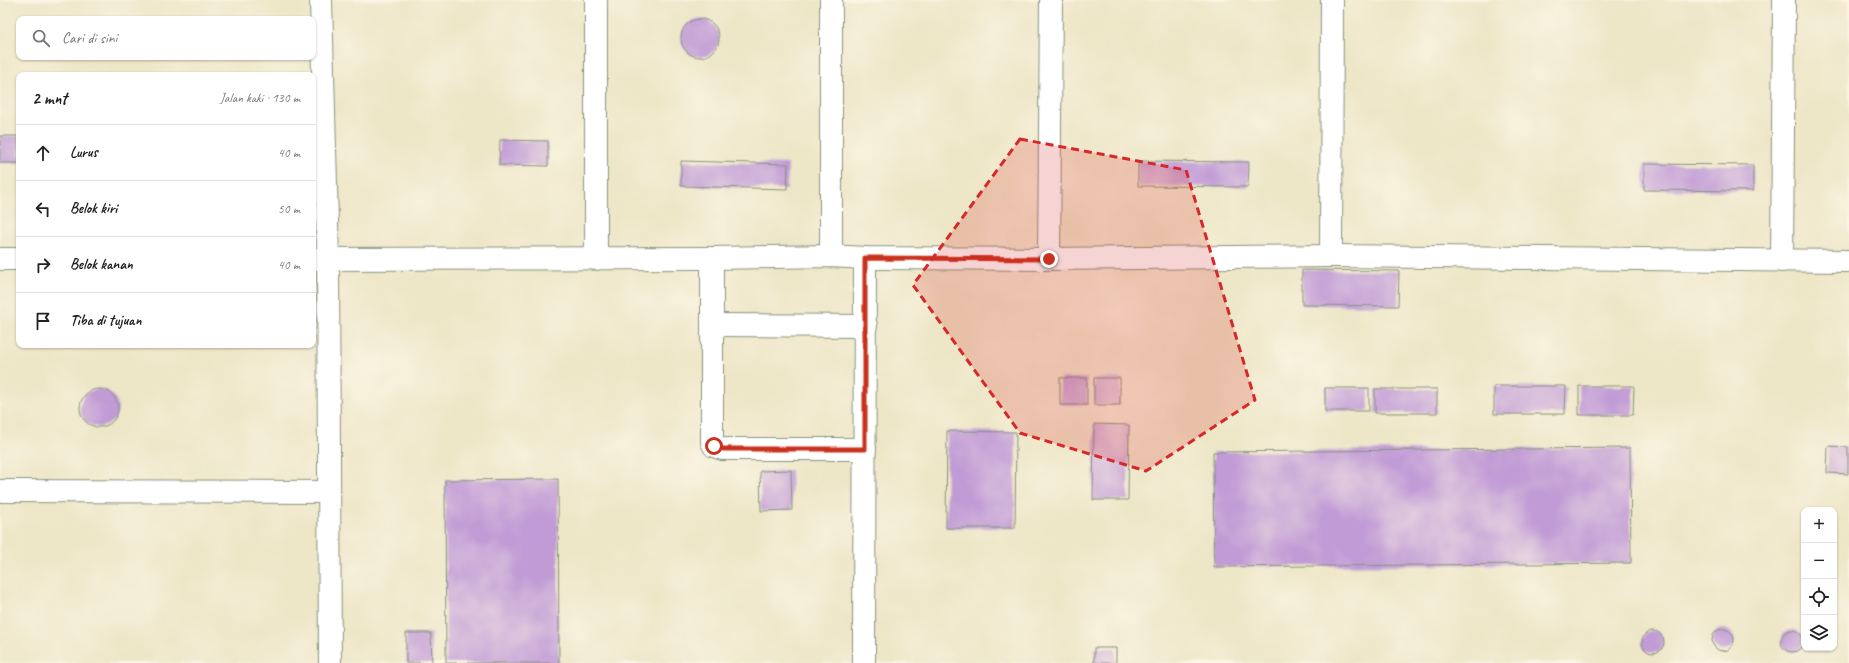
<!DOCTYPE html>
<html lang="id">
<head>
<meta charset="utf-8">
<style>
  body { margin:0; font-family:Caveat,sans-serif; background:#f2f2f2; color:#222 }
  .controls { position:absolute; right:12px; bottom:12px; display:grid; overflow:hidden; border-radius:8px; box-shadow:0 1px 3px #0004 }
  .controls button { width:36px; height:36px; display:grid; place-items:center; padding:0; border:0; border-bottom:1px solid #e0e0e0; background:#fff; color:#222; font:20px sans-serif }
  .stop { position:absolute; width:12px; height:12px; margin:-9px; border:3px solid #c8321e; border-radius:50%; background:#fff }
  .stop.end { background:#c8321e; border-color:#fff; box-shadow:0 1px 4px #0008 }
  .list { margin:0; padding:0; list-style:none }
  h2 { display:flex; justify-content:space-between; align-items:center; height:52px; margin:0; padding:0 16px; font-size:17px }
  h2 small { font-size:13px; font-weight:400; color:#767676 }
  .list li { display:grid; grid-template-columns:26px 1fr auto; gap:12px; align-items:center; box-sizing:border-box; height:56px; padding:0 16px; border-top:1px solid #e0e0e0 }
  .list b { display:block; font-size:15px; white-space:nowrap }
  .list em { font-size:13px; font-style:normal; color:#767676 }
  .icon { flex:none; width:22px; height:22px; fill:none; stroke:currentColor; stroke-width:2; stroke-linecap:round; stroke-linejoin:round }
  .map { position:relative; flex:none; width:1849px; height:663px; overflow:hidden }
  .search { position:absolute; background:#fff; box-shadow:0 1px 3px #0004; left:16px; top:16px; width:300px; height:44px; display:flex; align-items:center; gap:10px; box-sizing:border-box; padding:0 14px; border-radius:8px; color:#767676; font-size:15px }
  .panel { position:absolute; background:#fff; box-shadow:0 1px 3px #0004; left:16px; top:72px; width:300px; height:276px; border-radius:8px }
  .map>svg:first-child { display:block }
  .building { fill:#c19bd6 }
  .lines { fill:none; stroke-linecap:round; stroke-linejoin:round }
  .minor-casing { stroke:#86927e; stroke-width:24 }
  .minor { stroke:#fff; stroke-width:22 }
  .route { stroke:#c8321e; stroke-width:5 }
  .marked { fill:#d62828; fill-opacity:0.2; stroke:#d62828; stroke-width:3; stroke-dasharray:8 5; stroke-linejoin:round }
</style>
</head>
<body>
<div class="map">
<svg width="1849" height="663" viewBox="0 0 1849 663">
  <rect width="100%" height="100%" fill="#fcf5e5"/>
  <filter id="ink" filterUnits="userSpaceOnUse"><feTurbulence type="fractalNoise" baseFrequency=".025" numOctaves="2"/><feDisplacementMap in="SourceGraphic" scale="8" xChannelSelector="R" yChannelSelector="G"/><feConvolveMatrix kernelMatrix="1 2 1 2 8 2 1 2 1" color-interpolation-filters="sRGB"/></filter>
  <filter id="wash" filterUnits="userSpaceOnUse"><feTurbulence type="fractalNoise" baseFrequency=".012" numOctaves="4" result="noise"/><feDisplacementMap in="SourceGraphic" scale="16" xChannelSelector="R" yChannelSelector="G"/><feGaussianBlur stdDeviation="0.9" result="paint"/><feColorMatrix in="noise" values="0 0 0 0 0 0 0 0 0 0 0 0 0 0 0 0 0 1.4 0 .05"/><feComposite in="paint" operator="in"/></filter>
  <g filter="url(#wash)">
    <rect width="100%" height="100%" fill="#ede6c7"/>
    <g id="blocks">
      <g class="building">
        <circle cx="700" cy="38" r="19"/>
        <rect x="0" y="136" width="19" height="27"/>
        <polygon points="500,140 548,141 548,166 499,165"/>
        <polygon points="681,161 788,164 787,189 681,186"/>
        <polygon points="1138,161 1249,162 1248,187 1138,186"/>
        <polygon points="1644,164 1753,165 1753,191 1644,190"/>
        <polygon points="1302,270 1399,271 1398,306 1302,305"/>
        <rect x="1060" y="378" width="27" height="27"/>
        <rect x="1094" y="378" width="26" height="27"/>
        <polygon points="1494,386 1566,386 1565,414 1494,414"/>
        <polygon points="1579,386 1634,386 1633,415 1579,415"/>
        <rect x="1325" y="388" width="44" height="23"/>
        <rect x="1375" y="389" width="62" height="24"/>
        <circle cx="99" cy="408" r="19"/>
        <polygon points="1094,424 1129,425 1128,500 1093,500"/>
        <polygon points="947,431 1016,432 1015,528 946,528"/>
        <polygon points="1828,446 1848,447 1848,474 1827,473"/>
        <polygon points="1630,448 1631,563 1214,567 1213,452"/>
        <polygon points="791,470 792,510 761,511 760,471"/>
        <polygon points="558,479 559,663 446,663 445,480"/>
        <circle cx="1723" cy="640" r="11"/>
        <circle cx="1792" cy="641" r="11"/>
        <circle cx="1653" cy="642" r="11"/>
        <polygon points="406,633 431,633 432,663 406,663"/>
        <rect x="1094" y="648" width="22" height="15"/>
      </g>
    </g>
  </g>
  <g filter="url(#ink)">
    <use href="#blocks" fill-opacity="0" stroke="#86927e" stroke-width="1"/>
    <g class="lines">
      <g class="minor-casing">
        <g id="minor">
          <polyline points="321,0 328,259 330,663"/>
          <polyline points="831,256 831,0"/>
          <polyline points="1331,256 1332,0"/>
          <polyline points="712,258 712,442 714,446 723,449 865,449"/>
          <polyline points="0,259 19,259"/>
          <polyline points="313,259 712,258 831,256 865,258 1049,259 1331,256 1849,261"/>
          <polyline points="596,259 596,0"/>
          <polyline points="1049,259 1051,0"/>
          <polyline points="1782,261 1784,0"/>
          <polyline points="713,325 866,326"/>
          <polyline points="0,491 329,492"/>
          <polyline points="864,663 865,258"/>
        </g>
      </g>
      <use href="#minor" class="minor"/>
    </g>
  </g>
  <g class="lines" filter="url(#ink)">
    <polyline class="route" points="714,446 723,449 865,449 865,258 1049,259"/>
  </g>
  <path class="marked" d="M1020,139l166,31 69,230 -109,71 -126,-38 -107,-148z"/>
</svg>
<div class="controls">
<button>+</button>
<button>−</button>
<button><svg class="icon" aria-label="locate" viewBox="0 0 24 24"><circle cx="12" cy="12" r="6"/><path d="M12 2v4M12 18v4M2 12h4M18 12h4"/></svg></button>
<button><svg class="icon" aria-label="layers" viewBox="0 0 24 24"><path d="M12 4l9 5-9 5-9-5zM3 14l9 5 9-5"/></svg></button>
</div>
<div class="stop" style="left:714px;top:446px"></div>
<div class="stop end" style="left:1049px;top:259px"></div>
<div class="search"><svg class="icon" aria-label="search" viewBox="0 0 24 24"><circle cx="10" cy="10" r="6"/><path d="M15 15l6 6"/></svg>Cari di sini</div>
<section class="panel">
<h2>2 mnt<small>Jalan kaki · 130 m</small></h2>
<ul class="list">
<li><svg class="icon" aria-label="ahead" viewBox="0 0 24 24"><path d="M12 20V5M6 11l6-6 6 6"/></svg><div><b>Lurus</b></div><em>40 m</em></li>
<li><svg class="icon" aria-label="left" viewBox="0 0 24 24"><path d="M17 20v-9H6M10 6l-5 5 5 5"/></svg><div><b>Belok kiri</b></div><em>50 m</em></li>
<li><svg class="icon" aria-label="right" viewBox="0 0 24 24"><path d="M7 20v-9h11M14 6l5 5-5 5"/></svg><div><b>Belok kanan</b></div><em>40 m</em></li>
<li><svg class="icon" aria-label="arrive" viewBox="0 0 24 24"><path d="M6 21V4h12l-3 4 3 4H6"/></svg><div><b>Tiba di tujuan</b></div></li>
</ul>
</section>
</div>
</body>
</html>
